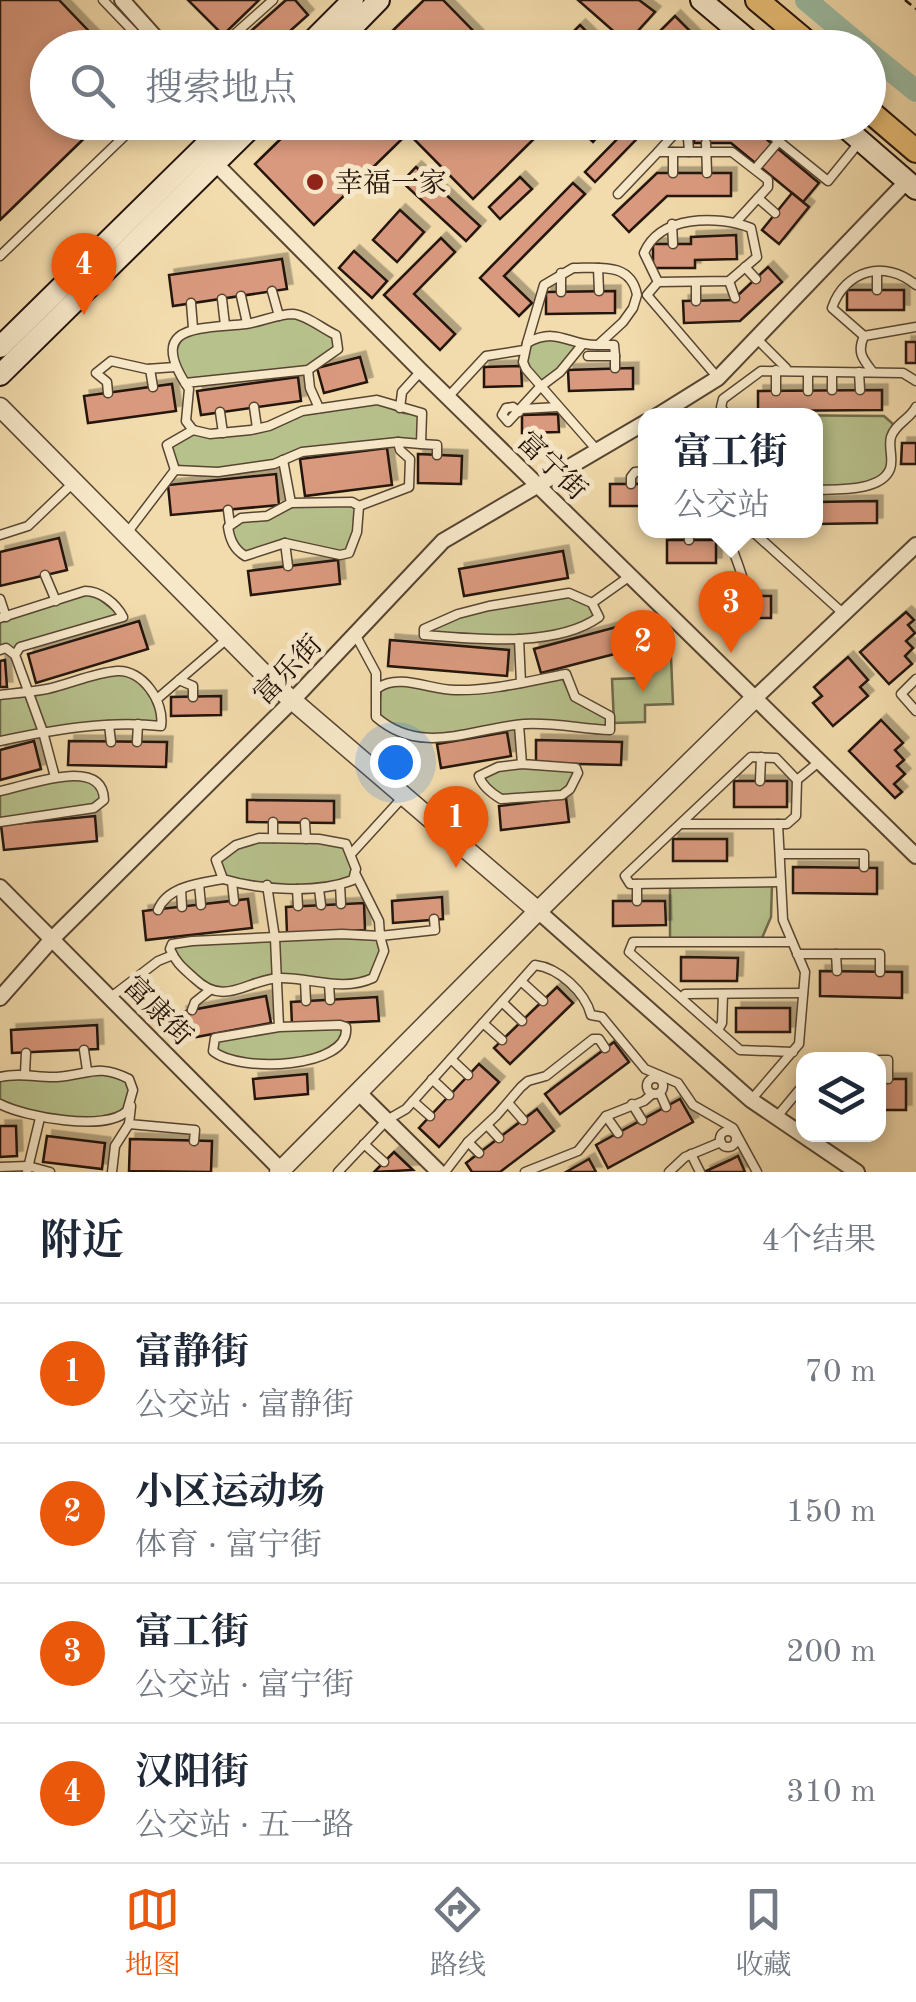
<!DOCTYPE html>
<html lang="zh">
<head>
<meta charset="utf-8">
<style>
  body { margin:0; font-family:"Old Standard TT","Noto Serif SC",serif; background:#f6f6f7; color:#1f2937 }
  .controls { position:absolute; right:30px; bottom:30px; display:grid; overflow:hidden; border-radius:20px; box-shadow:0 5px 15px #0003 }
  .controls button { width:90px; height:90px; display:grid; place-items:center; padding:0; border:0; border-bottom:2px solid #e0e1e3; background:#fff; color:#1f2937; font:50px sans-serif }
  .you { position:absolute; left:395px; top:762px; width:35px; height:35px; margin:-25px; border:8px solid #fff; border-radius:50%; background:#1a73e8; box-shadow:0 0 0 15px #1a73e833 }
  .badge { display:grid; place-items:center; width:65px; height:65px; border-radius:50%; background:#ea580c; color:#fff; font-size:32px; font-weight:700 }
  .pin { position:absolute; translate:-50% -82px; filter:drop-shadow(0 2px 5px #0008) }
  .pin::after { content:''; position:absolute; top:52px; width:35px; height:30px; background:inherit; clip-path:polygon(0 0,100% 0,50% 100%) }
  .popup { position:absolute; left:638px; top:408px; width:185px; height:130px; box-sizing:border-box; display:grid; place-content:center; border-radius:20px; background:#fff; filter:drop-shadow(0 2px 8px #0005); font-size:32px; white-space:nowrap; color:#747a83 }
  .popup b { font-size:38px; color:#1f2937 }
  .popup::after { content:''; position:absolute; left:50%; top:100%; margin-left:-20px; border:20px solid transparent; border-top-color:#fff }
  .list { margin:0; padding:0; list-style:none }
  h2 { display:flex; justify-content:space-between; align-items:center; height:130px; margin:0; padding:0 40px; font-size:42px }
  h2 small { font-size:32px; font-weight:400; color:#747a83 }
  .list li { display:grid; grid-template-columns:65px 1fr auto; gap:30px; align-items:center; box-sizing:border-box; height:140px; padding:0 40px; border-top:2px solid #e0e1e3 }
  .list b { display:block; font-size:38px; white-space:nowrap }
  .list p { margin:0; font-size:32px; white-space:nowrap; color:#747a83 }
  .list em { font-size:32px; font-style:normal; color:#747a83 }
  .icon { flex:none; width:55px; height:55px; fill:none; stroke:currentColor; stroke-width:2; stroke-linecap:round; stroke-linejoin:round }
  .map { position:relative; flex:none; width:916px; height:1172px; overflow:hidden }
  .search { position:absolute; background:#fff; box-shadow:0 5px 15px #0003; left:30px; right:30px; top:30px; height:110px; display:flex; align-items:center; gap:25px; box-sizing:border-box; padding:0 35px; border-radius:55px; color:#747a83; font-size:38px }
  .sheet { height:690px; background:#fff }
  nav { display:flex; justify-content:space-around; align-items:center; box-sizing:border-box; height:140px; border-top:2px solid #e0e1e3; background:#fff; font-size:28px; color:#747a83 }
  nav a { display:grid; justify-items:center; gap:5px }
  nav .on { color:#ea580c }
  .map>svg:first-child { display:block }
  .green { fill:#b7c18c; stroke:#6d6a4b; stroke-width:2.5 }
  .lines { fill:none; stroke-linecap:round; stroke-linejoin:round }
  .river { stroke:#9cbca4; stroke-width:22 }
  .building { fill:#d9997e; stroke:#23130a; stroke-width:2.5; filter:url(#shadow) }
  .service-casing { stroke:#574532; stroke-width:11 }
  .minor-casing { stroke:#574532; stroke-width:18 }
  .tertiary-casing { stroke:#574532; stroke-width:21 }
  .secondary-casing { stroke:#23130a; stroke-width:24 }
  .trunk-casing { stroke:#23130a; stroke-width:26 }
  .path { stroke:#23130a; stroke-width:2.5; stroke-dasharray:8 5; stroke-linecap:butt }
  .service { stroke:#f7e8c9; stroke-width:8 }
  .minor { stroke:#f7e8c9; stroke-width:14 }
  .tertiary { stroke:#f7e8c9; stroke-width:18 }
  .secondary { stroke:#f7e8c9; stroke-width:20 }
  .trunk { stroke:#e9be76; stroke-width:22 }
  .poi-dot { fill:#8f2418; stroke:#f7e8c9; stroke-width:4 }
  .labels { text-anchor:middle; stroke-width:10; stroke-linejoin:round; paint-order:stroke }
  .poi-label { font-size:28px; fill:#23130a; stroke:#f7e8c9; text-anchor:start }
  .street-label { font-size:28px; fill:#23130a; stroke:#f7e8c9 }
</style>
</head>
<body>
<div class="map">
<svg width="916" height="1172" viewBox="0 0 916 1172">
  <defs>
    <filter id="shadow"><feDropShadow dx="5.5" dy="-5.5" stdDeviation="0" flood-color="#0004"/></filter>
  </defs>
  <rect width="100%" height="100%" fill="#f2dbac"/>
  <filter id="stains"><feTurbulence type="fractalNoise" baseFrequency=".002" numOctaves="4"/><feColorMatrix values="0 0 0 0 .2 0 0 0 0 .09 0 0 0 0 .02 0 0 0 .5 -.17"/></filter>
  <radialGradient id="worn" r=".72"><stop offset=".6" stop-color="#630" stop-opacity="0"/><stop offset="1" stop-color="#630" stop-opacity=".3"/></radialGradient>
  <g class="green">
    <path d="M285,317l14,1 34,18 2,12 -28,20 -121,13c-11,-20 -16,-32 2,-49z"/>
    <path d="M545,336l35,9 -10,14 -30,27c-11,-14 -18,-25 -12,-43z"/>
    <polygon points="377,403 404,413 420,414 420,442 302,449 274,461 220,469 189,470 172,463 170,446 193,432 254,432 304,413"/>
    <path d="M751,415l133,1 9,8c-7,15 -1,25 -4,39 -5,26 -54,23 -73,24v-71z"/>
    <polygon points="352,504 357,506 355,531 348,551 341,553 295,542 257,553 238,551 230,528 236,521 256,520 291,505"/>
    <polygon points="92,593 120,615 15,652 0,648 0,619"/>
    <path d="M569,594l22,9 6,14c-39,28 -125,18 -172,17l1,-5 32,-14z"/>
    <polygon points="671,657 673,704 645,705 645,722 614,723 612,679 640,678 639,658"/>
    <path d="M119,673c27,5 36,26 40,50l-113,7 -16,-37z"/>
    <polygon points="562,677 572,699 609,718 608,727 524,723 425,736 405,733 378,716 381,689 401,684 453,692"/>
    <polygon points="27,693 41,731 0,739 0,697"/>
    <polygon points="515,765 575,769 577,773 570,788 562,794 501,798 481,776"/>
    <polygon points="86,777 103,791 98,805 0,820 0,793 56,778"/>
    <polygon points="259,839 320,840 345,846 355,868 351,880 309,889 223,878 218,861 226,853"/>
    <polygon points="772,885 771,917 762,938 670,938 670,887"/>
    <polygon points="342,935 379,937 383,952 373,977 340,983 279,975 276,939"/>
    <path d="M272,940l3,36c-57,21 -65,20 -104,-27l3,-3z"/>
    <path d="M339,1026l8,7c-39,38 -79,33 -127,22l-4,-7 1,-8 40,-9z"/>
    <path d="M101,1071l26,11c6,14 2,21 -7,33 -38,7 -85,4 -120,-15v-20z"/>
  </g>
  <g class="lines">
    <g class="river">
      <polyline points="806,0 863,48"/>
      <polyline points="868,52 916,91"/>
    </g>
  </g>
  <g class="building">
    <polygon points="0,0 59,0 105,48 48,48 48,122 101,122 0,220"/>
    <polygon points="188,0 259,0 223,35"/>
    <polygon points="286,0 295,0 308,15 271,48 232,48"/>
    <polygon points="424,0 443,0 490,48 375,48"/>
    <polygon points="578,0 639,0 655,12 627,43"/>
    <polygon points="675,16 696,37 686,48 658,48 651,40"/>
    <polygon points="580,25 603,48 557,48"/>
    <polygon points="298,122 551,122 473,199 408,133 314,225 255,164"/>
    <polygon points="572,122 611,122 593,142"/>
    <polygon points="634,122 653,122 595,182 585,172"/>
    <polygon points="694,122 746,122 819,183 803,202 731,143 694,143"/>
    <polygon points="416,167 480,226 466,241 402,182"/>
    <polygon points="657,173 731,173 731,196 667,196 629,232 613,215"/>
    <polygon points="520,177 532,189 500,219 489,207"/>
    <polygon points="573,183 585,194 504,276 532,303 519,316 480,278"/>
    <polygon points="792,193 809,207 779,244 762,230"/>
    <polygon points="400,210 424,232 397,262 373,240"/>
    <polygon points="736,235 737,259 695,260 695,268 653,268 653,244 691,244 691,237"/>
    <polygon points="441,238 455,252 414,294 455,334 440,350 384,295"/>
    <polygon points="354,251 387,281 372,298 339,268"/>
    <polygon points="282,259 287,289 173,306 169,275"/>
    <polygon points="768,267 782,282 740,321 684,323 683,301 733,300"/>
    <rect x="847" y="290" width="57" height="20"/>
    <polygon points="615,291 615,313 546,314 546,292"/>
    <rect x="906" y="342" width="10" height="21"/>
    <polygon points="360,357 367,382 324,393 317,368"/>
    <polygon points="521,366 522,386 484,387 484,367"/>
    <polygon points="633,368 633,389 569,391 568,370"/>
    <polygon points="298,377 301,401 201,415 197,391"/>
    <polygon points="172,384 176,411 88,423 84,396"/>
    <polygon points="882,390 882,410 758,411 758,391"/>
    <polygon points="558,414 559,432 522,433 522,415"/>
    <polygon points="902,443 916,443 916,464 901,464"/>
    <polygon points="387,448 392,485 305,496 300,459"/>
    <polygon points="418,454 462,456 461,484 418,483"/>
    <polygon points="276,474 279,505 171,515 168,485"/>
    <rect x="610" y="484" width="36" height="22"/>
    <polygon points="877,501 877,523 816,524 816,502"/>
    <polygon points="59,538 67,570 0,586 0,552"/>
    <rect x="667" y="540" width="49" height="23"/>
    <polygon points="563,551 568,578 464,596 459,569"/>
    <polygon points="338,560 340,584 251,595 248,571"/>
    <rect x="723" y="596" width="48" height="22"/>
    <polygon points="906,612 914,620 908,625 915,633 906,641 913,648 905,656 912,664 889,684 860,652"/>
    <polygon points="139,621 148,649 36,683 28,654"/>
    <polygon points="624,625 630,650 541,673 534,649"/>
    <polygon points="390,640 509,650 507,676 388,666"/>
    <polygon points="848,657 868,680 860,687 868,696 833,726 813,703 822,696 814,687"/>
    <polygon points="5,660 7,687 0,687 0,661"/>
    <polygon points="221,696 221,715 171,716 171,697"/>
    <polygon points="881,720 903,743 895,750 904,760 897,766 905,774 894,784 902,792 895,798 849,751"/>
    <polygon points="507,732 511,756 441,768 437,744"/>
    <polygon points="536,740 622,742 621,765 536,763"/>
    <polygon points="34,741 41,769 0,780 0,750"/>
    <polygon points="69,741 167,742 166,767 68,765"/>
    <rect x="734" y="781" width="53" height="26"/>
    <polygon points="566,798 569,822 501,830 499,806"/>
    <polygon points="247,800 334,801 334,823 247,822"/>
    <polygon points="95,816 97,841 4,850 1,825"/>
    <rect x="673" y="839" width="54" height="22"/>
    <polygon points="793,867 877,868 877,894 793,893"/>
    <polygon points="442,897 443,919 393,923 392,901"/>
    <polygon points="248,899 252,928 146,940 143,911"/>
    <polygon points="613,901 665,901 666,925 613,926"/>
    <polygon points="364,903 365,930 287,934 286,907"/>
    <polygon points="681,957 738,958 737,981 681,981"/>
    <polygon points="820,971 902,972 902,998 820,996"/>
    <polygon points="557,987 573,1003 510,1064 494,1048"/>
    <polygon points="266,996 271,1023 186,1039 181,1012"/>
    <polygon points="377,997 379,1021 292,1025 291,1002"/>
    <rect x="736" y="1008" width="54" height="24"/>
    <polygon points="97,1025 98,1049 12,1053 11,1030"/>
    <polygon points="614,1042 629,1062 560,1114 545,1094"/>
    <polygon points="479,1064 499,1082 439,1147 419,1128"/>
    <polygon points="307,1074 308,1094 255,1099 253,1079"/>
    <rect x="878" y="1079" width="28" height="31"/>
    <polygon points="680,1099 693,1122 608,1168 596,1145"/>
    <polygon points="537,1109 554,1131 500,1172 472,1172 466,1163"/>
    <polygon points="0,1126 16,1126 17,1156 0,1157"/>
    <polygon points="47,1136 105,1143 102,1169 43,1162"/>
    <polygon points="130,1139 212,1141 211,1172 129,1171"/>
    <polygon points="394,1152 413,1170 374,1172"/>
    <polygon points="738,1156 745,1172 704,1172 730,1160"/>
    <polygon points="589,1159 596,1172 566,1172 582,1163"/>
  </g>
  <g class="lines">
    <g class="service-casing">
      <g id="service">
        <polyline points="103,0 149,48"/>
        <polyline points="219,48 273,0"/>
        <polyline points="755,122 828,181 858,144"/>
        <polyline points="679,129 688,138 689,152"/>
        <polyline points="706,143 707,173"/>
        <polyline points="658,152 685,122"/>
        <polyline points="755,169 779,141"/>
        <polyline points="673,173 673,152"/>
        <polyline points="618,194 658,152 732,152 768,180 768,187 736,222"/>
        <polyline points="758,198 775,213"/>
        <polyline points="672,224 673,244"/>
        <polyline points="0,256 139,122"/>
        <polyline points="745,267 756,279"/>
        <path d="M573,268c26,0 58,-6 64,27l-4,13 -10,14 -25,23c-29,1 -40,-19 -71,-2l17,-58z"/>
        <polyline points="598,268 599,291"/>
        <polyline points="561,273 561,292"/>
        <polyline points="877,273 877,290"/>
        <polyline points="729,281 735,298"/>
        <path d="M658,282l-14,-29c16,-38 73,-38 107,-25l6,29 -28,24 -71,1 -11,13 71,83"/>
        <polyline points="272,291 279,316"/>
        <polyline points="241,296 247,323"/>
        <polyline points="222,299 225,325"/>
        <polyline points="696,301 696,282"/>
        <polyline points="191,303 193,328"/>
        <path d="M864,336l-32,-28c13,-38 53,-49 84,-23"/>
        <polyline points="758,340 786,368"/>
        <polyline points="527,343 523,362 526,369 596,449"/>
        <polyline points="598,345 614,345 615,356"/>
        <polyline points="588,356 615,356 615,368"/>
        <polyline points="150,369 153,387"/>
        <polyline points="308,370 310,388 319,408"/>
        <path d="M872,371c-10,-13 -15,-19 -8,-35l52,-9"/>
        <polyline points="859,372 860,390"/>
        <polyline points="832,373 832,390"/>
        <path d="M185,383l123,-13 30,-21 -2,-14c-13,-6 -30,-20 -43,-21 -16,0 -32,8 -47,10 -48,5 -101,0 -57,65l-3,32 7,9"/>
        <polyline points="776,391 776,370"/>
        <polyline points="808,391 808,372"/>
        <polyline points="108,393 107,382 96,373 111,361 147,369 175,367"/>
        <polyline points="448,397 486,356 524,350"/>
        <polygon points="377,400 422,413 421,444 398,442 302,452 274,464 218,472 175,470 167,445 193,430 210,434 251,430 269,426 302,411"/>
        <polyline points="254,407 257,428"/>
        <polyline points="400,408 402,392 421,371"/>
        <polyline points="522,409 558,407"/>
        <polyline points="220,412 223,433"/>
        <polyline points="519,412 513,407 506,408 502,415 508,422 540,387 560,372 582,345"/>
        <polyline points="727,416 721,407 723,399 761,371 903,373 916,381"/>
        <polyline points="421,444 437,445 437,455"/>
        <polyline points="283,460 291,503"/>
        <polyline points="631,484 631,477 635,472 646,471"/>
        <path d="M816,490c20,-1 65,2 74,-21 4,-10 -2,-22 1,-32 4,-13 19,-18 25,-30"/>
        <path d="M352,502l7,4 -2,26 -8,21 -9,2 -55,-12 -40,13c-11,-7 -15,-16 -17,-29l13,-9 26,-2 24,-13z"/>
        <polyline points="359,506 409,487 410,459 400,450 398,442"/>
        <polyline points="228,510 230,525"/>
        <polyline points="688,530 689,540"/>
        <path d="M724,530c7,14 22,52 22,66"/>
        <polyline points="751,530 845,615"/>
        <polyline points="127,533 175,470"/>
        <polyline points="0,535 28,526 72,484"/>
        <polyline points="285,543 288,566"/>
        <polyline points="45,575 56,601"/>
        <path d="M569,593l23,10 7,14c-43,31 -125,22 -175,18v-6l34,-15 31,-8z"/>
        <polyline points="0,599 6,617"/>
        <polyline points="592,603 630,576"/>
        <path d="M0,618l85,-27c15,0 31,12 38,26l-103,30 -5,8"/>
        <path d="M355,634l21,39v44c46,40 96,11 148,7 29,-2 58,5 86,6v-14l-35,-19 -9,-23c-37,7 -74,17 -111,16 -24,0 -56,-17 -77,-2"/>
        <polyline points="519,639 521,683"/>
        <polyline points="0,650 6,648 15,655 43,732 55,777"/>
        <polyline points="916,679 901,694 916,711"/>
        <polyline points="179,680 193,686 193,697"/>
        <path d="M0,695c16,-2 32,-3 47,-6 23,-5 46,-16 70,-18 25,-2 48,31 44,55 -53,-6 -109,4 -161,15"/>
        <polyline points="157,699 228,638"/>
        <polyline points="109,725 111,742"/>
        <path d="M519,725l3,39 -24,3 -19,9c3,10 12,17 22,23l61,-4 8,-6 8,-16 -2,-5 -54,-4"/>
        <polyline points="137,742 138,724"/>
        <polyline points="760,781 761,757"/>
        <path d="M0,791c27,-5 103,-36 104,9l-10,8 -94,14"/>
        <polyline points="273,822 273,838"/>
        <polyline points="305,823 306,839"/>
        <polyline points="681,824 778,824"/>
        <path d="M259,838l60,1 27,5 10,25 -3,11c-36,14 -93,10 -130,-1l-7,-19 20,-15z"/>
        <polyline points="351,854 403,797"/>
        <polyline points="780,854 864,854 864,867"/>
        <polyline points="355,873 379,921 380,936 435,930 434,919"/>
        <polyline points="232,882 234,901"/>
        <polyline points="779,882 630,884 625,876 751,757 776,758 797,780"/>
        <polyline points="199,884 201,905"/>
        <polyline points="637,884 637,901"/>
        <path d="M267,885l8,53 4,89 -64,11 -2,13c25,22 138,18 133,-24l-6,-2 -61,2"/>
        <polyline points="340,885 341,904"/>
        <polyline points="181,889 182,907"/>
        <polyline points="297,889 298,906"/>
        <polyline points="319,889 321,905"/>
        <path d="M158,910c9,-24 43,-27 65,-31"/>
        <path d="M342,934l38,2 4,15 -11,27c-30,14 -60,0 -92,0 -33,0 -55,31 -87,0 -11,-10 -18,-15 -24,-29l2,-5 20,-3z"/>
        <polyline points="792,942 633,942 629,952 740,1050 793,1052"/>
        <polyline points="797,954 880,954 880,972"/>
        <polyline points="836,954 837,971"/>
        <polyline points="305,981 306,1001"/>
        <polyline points="521,981 543,1001"/>
        <polyline points="329,984 330,1000"/>
        <polyline points="111,997 158,961 173,955"/>
        <polyline points="682,998 685,994 803,993"/>
        <polyline points="502,1002 522,1021"/>
        <polyline points="192,1010 195,1002 210,990"/>
        <polyline points="483,1023 502,1040"/>
        <polyline points="718,1030 722,1023 723,994"/>
        <polyline points="84,1050 87,1070"/>
        <polyline points="451,1059 468,1075"/>
        <polyline points="878,1060 888,1060 888,1079"/>
        <polyline points="25,1073 26,1053"/>
        <path d="M0,1077c21,-5 37,1 57,0 31,-2 41,-14 72,2l4,11 -6,21c-21,21 -102,6 -127,-7"/>
        <circle cx="655" cy="1086" r="8"/>
        <polyline points="432,1079 449,1095"/>
        <polyline points="660,1093 666,1107"/>
        <polyline points="751,1100 799,1044 805,972 783,920 778,824 787,824 796,816 797,780 820,761"/>
        <polyline points="413,1101 430,1116"/>
        <polyline points="509,1104 523,1120"/>
        <polyline points="632,1104 642,1120"/>
        <polyline points="131,1106 129,1124 195,1130 194,1141"/>
        <polyline points="606,1116 618,1133"/>
        <polyline points="775,1119 804,1084"/>
        <polyline points="487,1125 499,1138"/>
        <circle cx="728" cy="1139" r="8"/>
        <polyline points="468,1142 479,1153"/>
        <polyline points="364,1144 384,1162"/>
        <polyline points="691,1154 700,1172"/>
        <polyline points="0,1167 28,1166 50,1172"/>
        <polyline points="27,1172 40,1118"/>
        <polyline points="112,1172 115,1146 129,1124"/>
        <path d="M338,1172l49,-52 19,-11 129,-144c24,3 50,27 56,50l11,2 43,52 33,14 15,22 40,23 24,44"/>
        <polyline points="445,1172 468,1142 497,1115 521,1087 528,1081 546,1076 593,1039 599,1039 605,1048"/>
        <polyline points="525,1172 578,1151 606,1116 644,1101 652,1094"/>
        <polyline points="669,1172 685,1157 721,1142"/>
      </g>
    </g>
    <g class="minor-casing">
      <g id="minor">
        <polyline points="122,0 165,48"/>
        <polyline points="212,160 421,371 916,856"/>
        <polyline points="657,416 718,378 907,181"/>
        <polyline points="754,699 916,545"/>
        <polyline points="0,887 281,1170"/>
        <polyline points="538,911 751,1100 857,1172"/>
        <polyline points="0,998 53,938 292,701 443,541 646,422"/>
        <polyline points="359,1093 439,1172"/>
      </g>
    </g>
    <g class="tertiary-casing">
      <g id="tertiary">
        <polyline points="0,407 278,688 538,911"/>
        <polyline points="279,1172 538,911 754,699"/>
      </g>
    </g>
    <g class="secondary-casing">
      <g id="secondary">
        <polyline points="701,0 758,48"/>
        <polyline points="305,48 353,0"/>
        <polyline points="332,48 379,0"/>
        <polyline points="839,122 916,189"/>
        <polyline points="0,347 229,122"/>
        <polyline points="0,375 257,122"/>
      </g>
    </g>
    <g class="trunk-casing">
      <g id="trunk">
        <polyline points="757,0 814,48"/>
        <polyline points="868,110 916,151"/>
      </g>
    </g>
    <polyline class="path" points="905,0 916,9"/>
    <use href="#service" class="service"/>
    <use href="#minor" class="minor"/>
    <use href="#tertiary" class="tertiary"/>
    <use href="#secondary" class="secondary"/>
    <use href="#trunk" class="trunk"/>
  </g>
  <circle class="poi-dot" cx="315" cy="182" r="10"/>
  <g class="labels">
    <g class="poi-label">
      <text x="335" y="192">幸福一家</text>
    </g>
    <g class="street-label">
      <text transform="translate(553 465) rotate(44)" y="10">富宁街</text>
      <text transform="translate(287 669) rotate(-46)" y="10">富乐街</text>
      <text transform="translate(159 1010) rotate(45)" y="10">富康街</text>
    </g>
  </g>
  <rect width="100%" height="100%" filter="url(#stains)"/>
  <rect width="100%" height="100%" fill="url(#worn)"/>
</svg>
<div class="controls">
<button><svg class="icon" aria-label="layers" viewBox="0 0 24 24"><path d="M12 4l9 5-9 5-9-5zM3 14l9 5 9-5"/></svg></button>
</div>
<div class="you"></div>
<div class="pin badge" style="left:456px;top:868px">1</div>
<div class="pin badge" style="left:643px;top:692px">2</div>
<div class="pin badge" style="left:731px;top:653px">3</div>
<div class="popup"><b>富工街</b>公交站</div>
<div class="pin badge" style="left:84px;top:315px">4</div>
<div class="search"><svg class="icon" aria-label="search" viewBox="0 0 24 24"><circle cx="10" cy="10" r="6"/><path d="M15 15l6 6"/></svg>搜索地点</div>
</div>
<section class="sheet">
<h2>附近<small>4个结果</small></h2>
<ul class="list">
<li><span class="badge">1</span><div><b>富静街</b><p>公交站 · 富静街</p></div><em>70 m</em></li>
<li><span class="badge">2</span><div><b>小区运动场</b><p>体育 · 富宁街</p></div><em>150 m</em></li>
<li><span class="badge">3</span><div><b>富工街</b><p>公交站 · 富宁街</p></div><em>200 m</em></li>
<li><span class="badge">4</span><div><b>汉阳街</b><p>公交站 · 五一路</p></div><em>310 m</em></li>
</ul>
</section>
<nav>
<a class="on"><svg class="icon" aria-label="map" viewBox="0 0 24 24"><path d="M3 6l6-2 6 2 6-2v14l-6 2-6-2-6 2zM9 4v14M15 6v14"/></svg>地图</a>
<a><svg class="icon" aria-label="directions" viewBox="0 0 24 24"><path d="M12 3l9 9-9 9-9-9zM9 14v-3h6M13 9l2 2-2 2"/></svg>路线</a>
<a><svg class="icon" aria-label="saved" viewBox="0 0 24 24"><path d="M7 4h10v16l-5-4-5 4z"/></svg>收藏</a>
</nav>
</body>
</html>
